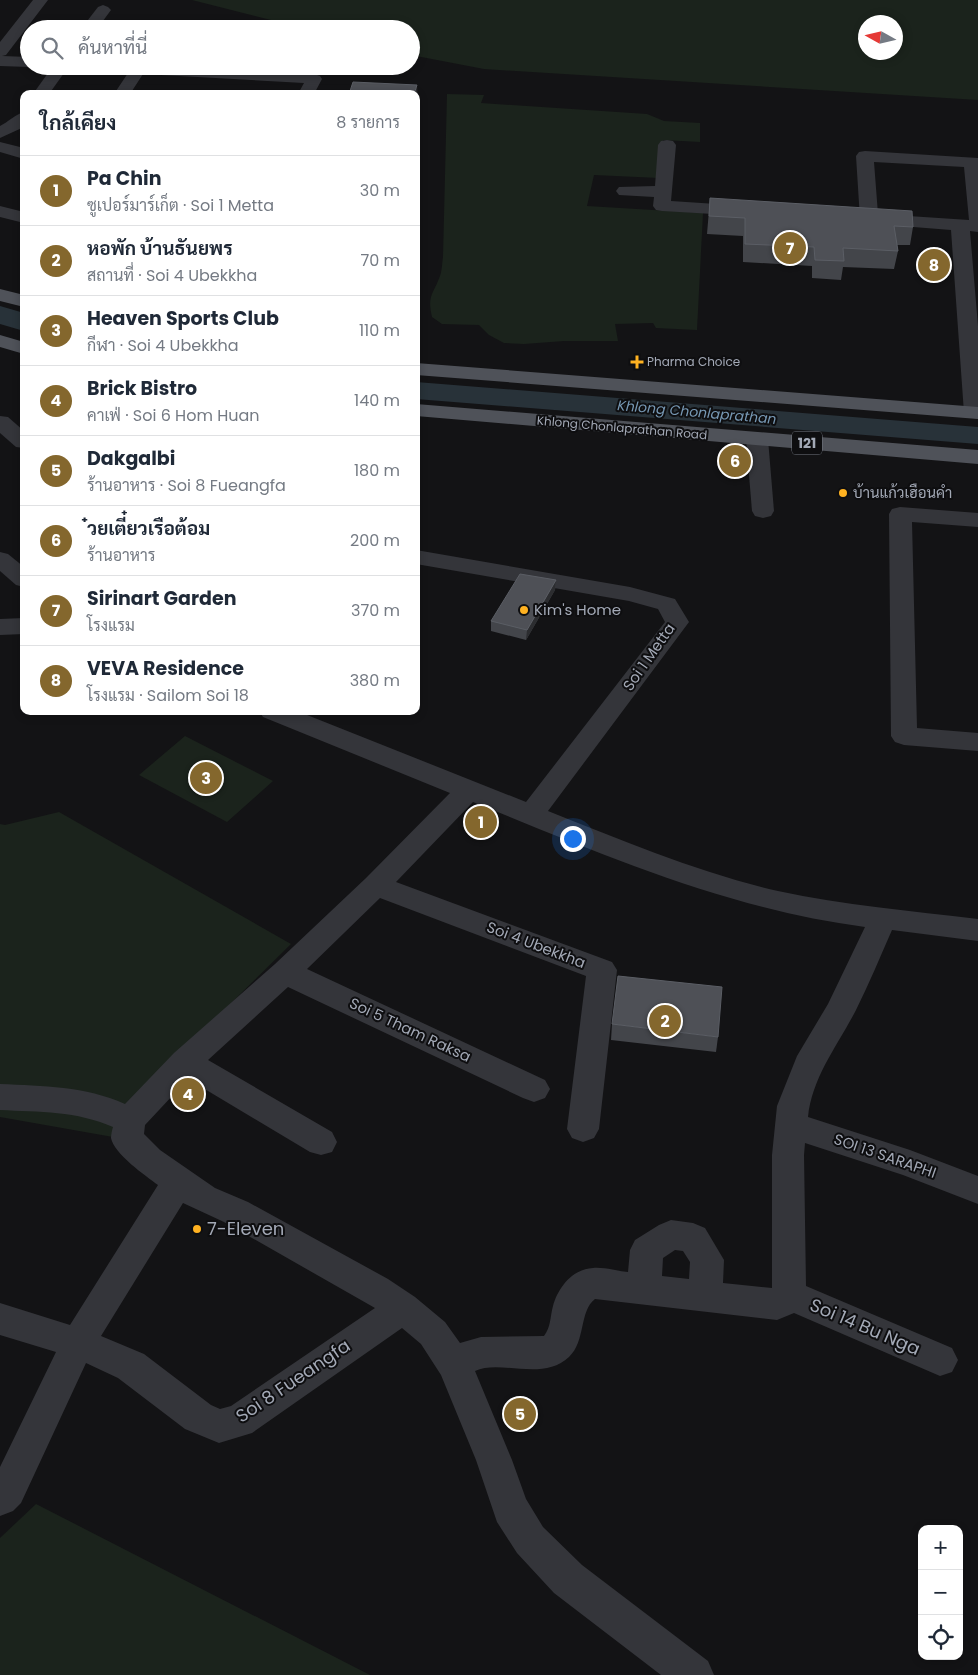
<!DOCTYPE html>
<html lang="th">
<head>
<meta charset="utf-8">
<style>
  body { margin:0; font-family:Poppins,Sarabun,sans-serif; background:#f6f6f7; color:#1f2937 }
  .controls { position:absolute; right:15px; bottom:15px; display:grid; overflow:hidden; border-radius:10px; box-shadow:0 2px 8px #0003 }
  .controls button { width:45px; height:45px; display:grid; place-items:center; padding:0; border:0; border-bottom:1px solid #e0e1e3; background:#fff; color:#1f2937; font:25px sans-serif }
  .compass { position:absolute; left:858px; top:15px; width:45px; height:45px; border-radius:50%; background:#fff; box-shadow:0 2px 8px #0003; rotate:278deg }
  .you { position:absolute; left:572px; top:838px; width:18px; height:18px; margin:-12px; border:4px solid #fff; border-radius:50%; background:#1a73e8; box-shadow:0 0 0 8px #1a73e833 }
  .badge { display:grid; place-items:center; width:32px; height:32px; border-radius:50%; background:#84672d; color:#fff; font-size:16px; font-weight:700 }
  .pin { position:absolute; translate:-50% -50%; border:2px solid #fff; box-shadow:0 1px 5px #0006 }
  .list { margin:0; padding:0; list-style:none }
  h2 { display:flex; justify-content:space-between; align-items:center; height:65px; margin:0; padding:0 20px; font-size:21px }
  h2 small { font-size:16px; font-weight:400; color:#747a83 }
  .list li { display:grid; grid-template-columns:32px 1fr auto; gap:15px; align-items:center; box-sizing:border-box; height:70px; padding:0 20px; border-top:1px solid #e0e1e3 }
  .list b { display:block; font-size:19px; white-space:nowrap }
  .list p { margin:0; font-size:16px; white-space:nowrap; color:#747a83 }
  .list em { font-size:16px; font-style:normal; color:#747a83 }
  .icon { flex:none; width:28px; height:28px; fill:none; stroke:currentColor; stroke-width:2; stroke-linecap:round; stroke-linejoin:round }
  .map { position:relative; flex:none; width:978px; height:1675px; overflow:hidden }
  .search { position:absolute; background:#fff; box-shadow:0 2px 8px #0003; left:20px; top:20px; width:400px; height:55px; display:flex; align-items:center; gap:12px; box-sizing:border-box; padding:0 18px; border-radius:28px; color:#747a83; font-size:19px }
  .panel { position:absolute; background:#fff; box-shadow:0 2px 8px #0003; left:20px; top:90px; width:400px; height:625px; border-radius:10px }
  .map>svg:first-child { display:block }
  .green { fill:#1b231c; fill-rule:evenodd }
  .water { fill:#283239 }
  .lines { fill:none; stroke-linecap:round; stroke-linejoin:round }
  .minor { fill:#34353a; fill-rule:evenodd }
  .major { fill:#4f5259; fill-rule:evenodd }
  .wall { fill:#43454a }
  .shaded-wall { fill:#2c2d30 }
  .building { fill:#4e5056; stroke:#5b5e65 }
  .poi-dot { fill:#ffb221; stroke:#0e0e10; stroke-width:2 }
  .labels { text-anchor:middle; stroke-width:4; stroke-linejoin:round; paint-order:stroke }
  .far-poi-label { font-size:12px; fill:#a3a9b6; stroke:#0e0e10; text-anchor:start }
  .far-street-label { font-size:12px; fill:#a3a9b6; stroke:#0e0e10 }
  .far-water-label { font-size:14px; font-style:italic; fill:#7798b4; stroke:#0e0e10 }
  .shield { fill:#0e0e10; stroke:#767a84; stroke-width:1 }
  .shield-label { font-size:14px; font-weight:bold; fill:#a3a9b6 }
  .poi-label { font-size:15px; fill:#a3a9b6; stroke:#0e0e10; text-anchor:start }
  .street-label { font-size:15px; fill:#a3a9b6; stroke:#0e0e10 }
  .near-poi-label { font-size:18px; fill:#a3a9b6; stroke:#0e0e10; text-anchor:start }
  .near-street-label { font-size:18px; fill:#a3a9b6; stroke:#0e0e10 }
</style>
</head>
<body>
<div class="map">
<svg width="978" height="1675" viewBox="0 0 978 1675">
  <rect width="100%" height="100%" fill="#131315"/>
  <g class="green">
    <path d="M192,0h786v100l-494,-31 -73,-14v-26h-104zM896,22v30h-30v-30z"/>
    <path d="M447,94l37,1 -3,8 166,11 17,7 36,2v19l-37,-2 -4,38 -65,-3 -7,31 116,7 -6,117 -41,-2 -3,-5 -38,1 3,17h-54l-40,3 -20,-1 -15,-8 -10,-10 -37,-1 -10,-7c-5,-22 1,-22 8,-41 2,-5 2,-13 3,-19z"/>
    <polygon points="185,736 273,781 227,822 139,775"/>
    <polygon points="59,812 291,944 152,1081 113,1137 0,1117 0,824 5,825"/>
    <polygon points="36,1504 370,1675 0,1675 0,1538"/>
  </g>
  <g class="water">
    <polygon points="0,306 24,313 24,331 0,324"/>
    <polygon points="416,382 978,427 978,444 416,399"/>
  </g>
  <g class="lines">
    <g class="minor">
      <polygon points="33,0 48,0 6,55 2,56 29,57 29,66 31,66 29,67 0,66 0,42"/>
      <polygon points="103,5 108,7 111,10 97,29 81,29 98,7"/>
      <polygon points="167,21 172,23 175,26 173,29 157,29 162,23"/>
      <polygon points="53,66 69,66 49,94 33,94"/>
      <polygon points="88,66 181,66 314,74 320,76 322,79 314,94 298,94 304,83 143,74 130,94 114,94 128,73 90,69"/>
      <path d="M24,112v15l-24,11v-12c8,-4 16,-12 24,-14z"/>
      <polygon points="667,140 673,141 676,145 671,201 747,206 753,207 756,211 753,215 747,216 662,211 656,210 653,206 654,197 619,195 616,191 619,187 655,186 658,145 661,141"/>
      <polygon points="0,142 24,148 24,159 0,152"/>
      <path d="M865,151l113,7v74l-8,-1 8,95v93l-10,-2 -4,-4 -13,-183 -88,-7 -3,-4 -4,-63 3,-4zM874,162l90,5 5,53 -91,-6z"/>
      <polygon points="0,206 24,212 24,223 0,217"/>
      <polygon points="0,416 8,417 24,431 24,448 16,447 0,433"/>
      <polygon points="757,433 765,434 768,439 774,511 771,516 763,518 755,516 752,511 746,439 749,434"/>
      <polygon points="900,507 978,513 978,527 912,522 917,728 978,733 978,751 904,745 895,742 891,736 889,514 892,509"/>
      <path d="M416,550l214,37 45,12 14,23 -141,189c76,30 151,62 230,80 66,14 133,20 200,28v22l-86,-11c-12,27 -23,54 -36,80 -18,35 -44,67 -48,107l102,33 68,26v28l-75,-29 -98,-32 -1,12 2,131 146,62 6,12 -6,12 -12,4 -146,-63 -17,7 -182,-21c-16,12 -9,42 -26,58 -26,25 -69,2 -94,14l37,89 14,39 17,28 39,38 126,96 6,14h-53l-107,-82 -37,-40 -20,-31 -21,-62 -35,-85 -20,-31 -19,-16 -150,105 -33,10 -34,-14 -67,-51 -32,-15 -65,140 -8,8 -13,5v-49l56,-115 -56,-17v-32l70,22 88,-140c-12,-9 -44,-31 -47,-47 0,-3 1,-8 2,-11 -36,-16 -74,-15 -113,-17v-26c43,2 85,2 125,20l49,-51 101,-89 91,-86 84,-85 -187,-76 -4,-6h38l229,91 139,-180 -7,-13 -29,-8 -213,-37zM473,802c128,52 254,107 392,125l-37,77 -31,52 -20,50 -5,49v133l-49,-5 1,-23 -19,-32 -12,-5 -22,-3 -12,5 -24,15 -5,10 -2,22c-11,-1 -24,-5 -35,-4 -21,1 -35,20 -40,38 -3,11 -2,21 -9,30l-63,1 -21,6 -15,-21 -30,-25 -27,-18 -140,-77 -33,-14 -55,-38 -16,-16 1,-9 43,-46 122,73 11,3 11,-3 5,-10 -5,-10 -124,-72 80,-73 235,111 11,4 11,-4 5,-9 -5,-9 -238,-111 73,-71 206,78 -19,153 5,9 11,4 11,-4 5,-9 18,-159 -5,-8 -216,-80zM183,1203l41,19 151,86 -144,98 -11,3 -9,-4 -67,-51 -43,-18zM675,1250l8,1 7,11 -1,17 -27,-3 1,-18z"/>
      <polygon points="0,552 8,554 24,567 24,587 16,585 0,571"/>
      <polygon points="24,618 24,634 0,635 0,619"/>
    </g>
    <g class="major">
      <polygon points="0,289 24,295 24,307 0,301"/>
      <polygon points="0,335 24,342 24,354 0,347"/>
      <polygon points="416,363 978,407 978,419 416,375"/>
      <polygon points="416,404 978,450 978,464 416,416"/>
    </g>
  </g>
  <g class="wall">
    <polygon points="710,198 913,227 910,245 897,245 898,251 894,269 843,267 841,280 812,278 812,266 743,262 743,236 707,234"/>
    <polygon points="556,580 555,590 526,640 491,631 491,621"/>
    <polygon points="612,1024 718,1037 716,1052 611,1040"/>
  </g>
  <g class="shaded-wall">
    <polygon points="417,85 418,102 416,107 416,94 414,94"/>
    <polygon points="556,580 555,590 526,640 527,630"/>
  </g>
  <g class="building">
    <polygon points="353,82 417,85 414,94 349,94"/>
    <polygon points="710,198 912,211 913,227 894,226 898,251 843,248 844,261 815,260 814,247 745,244 745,218 709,216"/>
    <polygon points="520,574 556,580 527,630 491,621"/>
    <polygon points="618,976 722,987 718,1037 612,1024"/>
  </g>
  <g class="poi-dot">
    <path d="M634.5 354.5h5v5h5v5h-5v5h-5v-5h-5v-5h5z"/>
    <circle cx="843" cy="493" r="5"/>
    <circle cx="524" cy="610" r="5"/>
    <circle cx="197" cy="1229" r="5"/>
  </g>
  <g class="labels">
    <g class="far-poi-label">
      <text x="647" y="366">Pharma Choice</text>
    </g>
    <g class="far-street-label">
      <text transform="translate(622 428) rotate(5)" y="4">Khlong Chonlaprathan Road</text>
    </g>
    <g class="far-water-label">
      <text transform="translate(697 412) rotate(5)" y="5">Khlong Chonlaprathan</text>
    </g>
    <rect class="shield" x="792" y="431.5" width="30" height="23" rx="4"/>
    <g class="shield-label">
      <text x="807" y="448">121</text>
    </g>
    <g class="poi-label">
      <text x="853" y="498">บ้านแก้วเฮือนคำ</text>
      <text x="534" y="615">Kim's Home</text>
    </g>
    <g class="street-label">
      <text transform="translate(649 657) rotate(-55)" y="5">Soi 1 Metta</text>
      <text transform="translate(536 945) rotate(21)" y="5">Soi 4 Ubekkha</text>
      <text transform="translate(410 1030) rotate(25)" y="5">Soi 5 Tham Raksa</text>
      <text transform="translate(885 1156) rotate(19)" y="5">SOI 13 SARAPHI</text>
    </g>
    <g class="near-poi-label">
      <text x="207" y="1235">7-Eleven</text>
    </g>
    <g class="near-street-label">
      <text transform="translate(865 1327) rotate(23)" y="6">Soi 14 Bu Nga</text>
      <text transform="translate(293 1381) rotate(-34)" y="6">Soi 8 Fueangfa</text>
    </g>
  </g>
</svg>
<div class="controls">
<button>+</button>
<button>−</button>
<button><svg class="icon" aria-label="locate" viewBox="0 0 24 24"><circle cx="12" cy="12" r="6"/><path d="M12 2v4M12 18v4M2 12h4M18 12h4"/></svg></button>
</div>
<svg class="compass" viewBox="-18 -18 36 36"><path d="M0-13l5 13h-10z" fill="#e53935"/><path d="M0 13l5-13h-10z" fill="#747a83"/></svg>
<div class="you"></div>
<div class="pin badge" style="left:481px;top:822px">1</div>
<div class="pin badge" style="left:665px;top:1021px">2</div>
<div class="pin badge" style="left:206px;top:778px">3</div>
<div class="pin badge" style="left:188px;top:1094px">4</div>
<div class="pin badge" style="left:520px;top:1414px">5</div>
<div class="pin badge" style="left:735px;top:461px">6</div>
<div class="pin badge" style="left:790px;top:248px">7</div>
<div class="pin badge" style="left:934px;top:265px">8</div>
<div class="search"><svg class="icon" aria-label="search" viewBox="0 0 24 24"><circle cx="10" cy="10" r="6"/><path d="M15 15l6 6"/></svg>ค้นหาที่นี่</div>
<section class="panel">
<h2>ใกล้เคียง<small>8 รายการ</small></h2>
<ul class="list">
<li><span class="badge">1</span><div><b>Pa Chin</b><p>ซูเปอร์มาร์เก็ต · Soi 1 Metta</p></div><em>30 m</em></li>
<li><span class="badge">2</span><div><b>หอพัก บ้านธันยพร</b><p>สถานที่ · Soi 4 Ubekkha</p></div><em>70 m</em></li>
<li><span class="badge">3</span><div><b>Heaven Sports Club</b><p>กีฬา · Soi 4 Ubekkha</p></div><em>110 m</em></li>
<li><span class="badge">4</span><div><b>Brick Bistro</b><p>คาเฟ่ · Soi 6 Hom Huan</p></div><em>140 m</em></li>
<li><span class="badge">5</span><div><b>Dakgalbi</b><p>ร้านอาหาร · Soi 8 Fueangfa</p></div><em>180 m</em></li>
<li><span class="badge">6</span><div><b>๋วยเตี๋ยวเรือต้อม</b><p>ร้านอาหาร</p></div><em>200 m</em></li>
<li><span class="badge">7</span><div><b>Sirinart Garden</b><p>โรงแรม</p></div><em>370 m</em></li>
<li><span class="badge">8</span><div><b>VEVA Residence</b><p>โรงแรม · Sailom Soi 18</p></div><em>380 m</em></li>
</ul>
</section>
</div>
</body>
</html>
